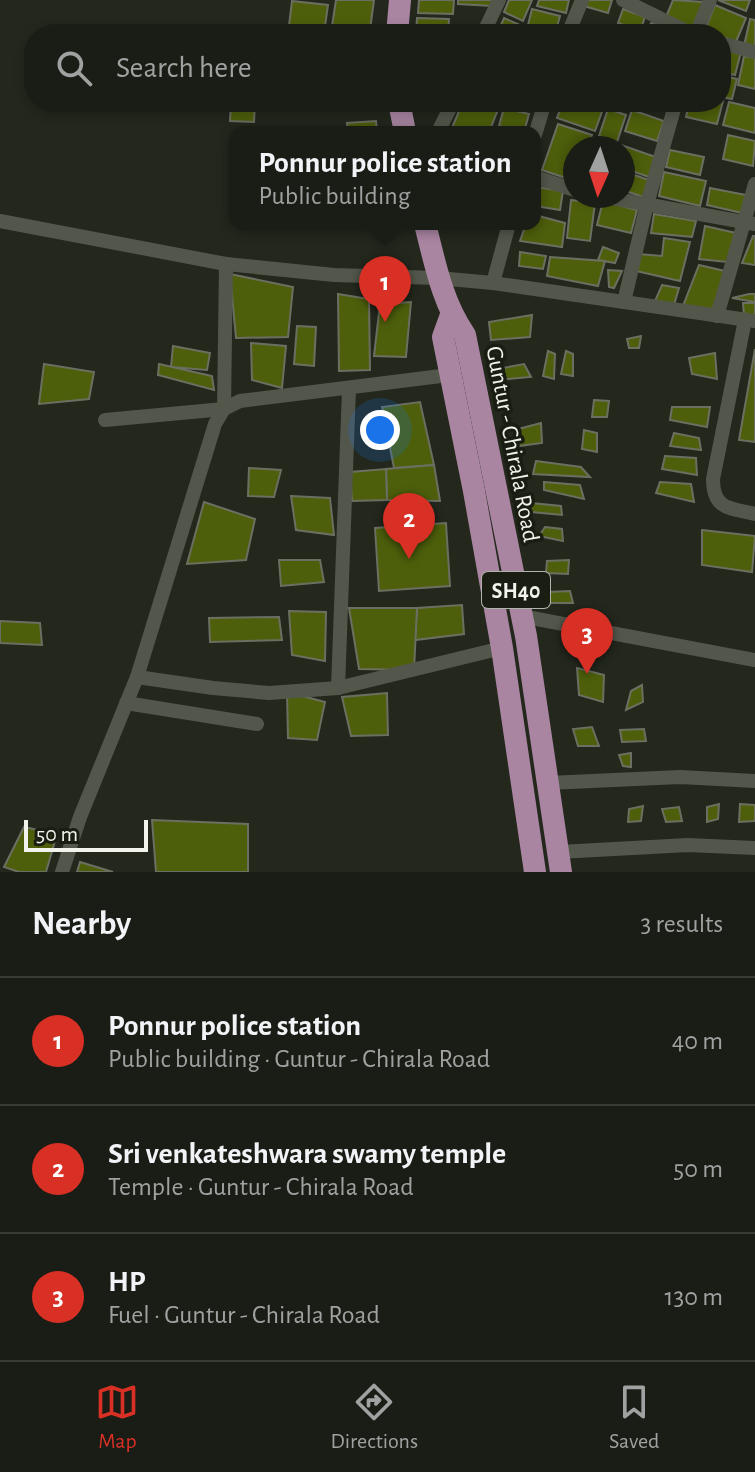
<!DOCTYPE html>
<html lang="en">
<head>
<meta charset="utf-8">
<style>
  body { margin:0; font-family:"Alegreya Sans",sans-serif; background:#23261e; color:#f1f3f6 }
  .compass { position:absolute; left:563px; top:136px; width:72px; height:72px; border-radius:50%; background:#1a1d15; box-shadow:0 4px 12px #0003; rotate:183deg }
  .scale { position:absolute; left:24px; bottom:20px; width:124px; box-sizing:border-box; padding-left:8px; border:4px solid #f1f3ec; border-top:0; font-size:22px; line-height:28px; white-space:nowrap; color:#f1f3ec; -webkit-text-stroke:6px #1a1d12; paint-order:stroke }
  .you { position:absolute; left:380px; top:430px; width:28px; height:28px; margin:-20px; border:6px solid #fff; border-radius:50%; background:#1a73e8; box-shadow:0 0 0 12px #1a73e833 }
  .badge { display:grid; place-items:center; width:52px; height:52px; border-radius:50%; background:#d93025; color:#fff; font-size:26px; font-weight:700 }
  .pin { position:absolute; translate:-50% -66px; filter:drop-shadow(0 2px 4px #0008) }
  .pin::after { content:''; position:absolute; top:42px; width:28px; height:24px; background:inherit; clip-path:polygon(0 0,100% 0,50% 100%) }
  .popup { position:absolute; left:229px; top:126px; width:312px; height:104px; box-sizing:border-box; display:grid; place-content:center; border-radius:16px; background:#1a1d15; filter:drop-shadow(0 2px 6px #0005); font-size:26px; white-space:nowrap; color:#9fa2a0 }
  .popup b { font-size:30px; color:#f1f3f6 }
  .popup::after { content:''; position:absolute; left:50%; top:100%; margin-left:-16px; border:16px solid transparent; border-top-color:#1a1d15 }
  .list { margin:0; padding:0; list-style:none }
  h2 { display:flex; justify-content:space-between; align-items:center; height:104px; margin:0; padding:0 32px; font-size:34px }
  h2 small { font-size:26px; font-weight:400; color:#9fa2a0 }
  .list li { display:grid; grid-template-columns:52px 1fr auto; gap:24px; align-items:center; box-sizing:border-box; height:128px; padding:0 32px; border-top:2px solid #383b34 }
  .list b { display:block; font-size:30px; white-space:nowrap }
  .list p { margin:0; font-size:26px; white-space:nowrap; color:#9fa2a0 }
  .list em { font-size:26px; font-style:normal; color:#9fa2a0 }
  .icon { flex:none; width:44px; height:44px; fill:none; stroke:currentColor; stroke-width:2; stroke-linecap:round; stroke-linejoin:round }
  .map { position:relative; flex:none; width:755px; height:872px; overflow:hidden }
  .search { position:absolute; background:#1a1d15; box-shadow:0 4px 12px #0003; left:24px; right:24px; top:24px; height:88px; display:flex; align-items:center; gap:20px; box-sizing:border-box; padding:0 28px; border-radius:32px; color:#9fa2a0; font-size:30px }
  .sheet { height:488px; background:#1a1d15 }
  nav { display:flex; justify-content:space-around; align-items:center; box-sizing:border-box; height:112px; border-top:2px solid #383b34; background:#1a1d15; font-size:22px; color:#9fa2a0 }
  nav a { display:grid; justify-items:center; gap:4px }
  nav .on { color:#d93025 }
  .map>svg:first-child { display:block }
  .building { fill:#4d5f0b; stroke:#6b6f62; stroke-width:2 }
  .lines { fill:none; stroke-linecap:round; stroke-linejoin:round }
  .street { stroke:#53574b; stroke-width:14 }
  .primary { stroke:#a985a2; stroke-width:22 }
  .labels { text-anchor:middle; stroke-width:7; stroke-linejoin:round; paint-order:stroke }
  .shield { fill:#1a1d12; stroke:#b0b3ab; stroke-width:2 }
  .shield-label { font-size:22px; font-weight:bold; fill:#f1f3ec }
  .street-label { font-size:24px; fill:#f1f3ec; stroke:#1a1d12 }
</style>
</head>
<body>
<div class="map">
<svg width="755" height="872" viewBox="0 0 755 872">
  <rect width="100%" height="100%" fill="#23271c"/>
  <g class="building">
    <polygon points="336,0 374,0 370,30 332,26"/>
    <polygon points="419,0 454,0 453,14 418,13"/>
    <polygon points="458,0 493,0 492,6 458,4"/>
    <polygon points="509,0 532,0 523,21 504,12"/>
    <polygon points="539,0 569,0 566,13 537,6"/>
    <polygon points="586,0 612,0 608,13 584,6"/>
    <polygon points="673,0 704,2 693,29 666,17"/>
    <polygon points="718,0 750,0 746,11"/>
    <polygon points="292,1 328,5 324,34 288,34"/>
    <polygon points="715,5 746,18 736,42 705,30"/>
    <polygon points="532,9 560,16 555,34 526,33"/>
    <polygon points="623,9 645,17 640,31 618,23"/>
    <polygon points="417,18 449,19 448,34 416,34"/>
    <polygon points="504,18 520,25 516,34 497,34"/>
    <polygon points="750,19 755,20 755,48 744,46"/>
    <polygon points="651,23 682,34 647,34"/>
    <polygon points="452,26 475,27 474,34 452,34"/>
    <polygon points="721,47 741,52 735,75 721,72"/>
    <polygon points="744,56 755,58 755,89 738,85"/>
    <polygon points="721,75 737,79 732,99 721,97"/>
    <polygon points="723,101 717,124 686,117 689,102"/>
    <polygon points="231,102 255,102 254,122 230,121"/>
    <polygon points="322,102 361,102 360,111 322,106"/>
    <polygon points="421,102 446,102 446,111 421,110"/>
    <polygon points="463,102 487,102 499,107 489,132 451,130"/>
    <polygon points="506,102 535,102 533,110"/>
    <polygon points="563,102 584,102 603,109 595,131 557,118"/>
    <polygon points="729,102 755,108 755,133 723,125"/>
    <polygon points="504,108 529,114 524,132 499,126"/>
    <polygon points="608,109 626,115 617,142 599,136"/>
    <polygon points="632,110 664,121 657,141 625,131"/>
    <polygon points="376,121 377,132 348,132 347,123"/>
    <polygon points="558,124 592,135 588,148 575,148 575,181 542,170"/>
    <polygon points="333,127 334,132 308,132 307,129"/>
    <polygon points="728,135 755,141 753,166 723,159"/>
    <polygon points="593,139 615,146 614,148 590,148"/>
    <polygon points="621,145 656,157 649,177 623,168"/>
    <polygon points="670,150 704,157 700,175 666,167"/>
    <polygon points="623,171 649,180 643,197 623,190"/>
    <polygon points="664,172 706,181 700,206 659,196"/>
    <polygon points="536,187 563,191 560,210 535,206"/>
    <polygon points="710,188 746,195 742,213 707,205"/>
    <polygon points="571,200 595,203 590,241 567,238"/>
    <polygon points="603,201 637,210 631,233 597,225"/>
    <polygon points="654,214 696,221 692,237 651,233"/>
    <polygon points="535,215 565,223 562,247 520,241 526,224 535,224"/>
    <polygon points="705,226 736,233 727,262 699,259"/>
    <polygon points="753,236 755,236 755,265 742,263"/>
    <polygon points="664,238 690,242 680,281 636,271 639,254 662,256"/>
    <polygon points="603,247 619,253 615,263 598,260"/>
    <polygon points="520,252 546,256 543,269 519,266"/>
    <polygon points="550,257 605,261 598,286 547,276"/>
    <polygon points="699,265 725,271 713,311 683,306"/>
    <polygon points="608,270 622,271 614,288 609,287"/>
    <polygon points="230,274 293,287 288,337 236,338"/>
    <polygon points="662,285 679,288 674,305 655,301"/>
    <polygon points="338,294 369,299 370,370 339,371"/>
    <polygon points="749,294 755,294 755,302 732,298"/>
    <polygon points="411,302 406,357 374,356 380,304"/>
    <polygon points="743,303 755,303 755,318 744,316"/>
    <polygon points="532,315 530,337 491,340 489,322"/>
    <polygon points="297,326 316,327 314,366 294,364"/>
    <polygon points="641,336 639,348 629,348 627,339"/>
    <polygon points="251,343 286,346 282,388 252,380"/>
    <polygon points="173,346 210,353 207,370 171,367"/>
    <polygon points="755,349 755,442 739,440"/>
    <polygon points="548,351 555,354 554,379 543,376"/>
    <polygon points="566,351 573,354 573,376 561,374"/>
    <polygon points="715,353 717,379 692,374 689,358"/>
    <polygon points="44,364 94,372 89,399 39,404"/>
    <polygon points="159,364 212,376 214,390 158,375"/>
    <polygon points="524,364 531,377 496,380 493,370"/>
    <polygon points="594,400 609,401 607,417 592,417"/>
    <polygon points="420,402 434,465 394,468 382,407"/>
    <polygon points="672,407 710,407 707,427 670,420"/>
    <polygon points="541,423 542,443 519,446 518,429"/>
    <polygon points="584,430 597,433 597,452 582,449"/>
    <polygon points="674,433 699,438 701,450 670,446"/>
    <polygon points="665,456 696,458 697,475 662,469"/>
    <polygon points="536,461 581,467 590,477 533,474"/>
    <polygon points="434,465 440,501 387,500 386,469"/>
    <polygon points="249,468 281,470 274,497 248,496"/>
    <polygon points="386,469 387,500 352,501 350,472"/>
    <polygon points="544,482 580,485 584,499 544,490"/>
    <polygon points="660,482 691,484 694,502 656,493"/>
    <polygon points="291,496 330,498 334,535 296,530"/>
    <polygon points="204,502 255,519 246,560 187,564"/>
    <polygon points="521,502 561,506 562,515 521,511"/>
    <polygon points="446,523 450,586 379,591 375,528"/>
    <polygon points="545,527 562,529 563,541 539,536"/>
    <polygon points="702,530 755,536 752,572 702,565"/>
    <polygon points="279,560 320,560 324,582 281,586"/>
    <polygon points="569,560 568,574 546,573 547,561"/>
    <polygon points="570,591 573,603 548,603 547,592"/>
    <polygon points="462,605 464,634 415,640 417,608"/>
    <polygon points="349,608 417,608 414,670 359,669"/>
    <polygon points="289,611 326,612 325,661 292,655"/>
    <polygon points="279,617 282,640 210,642 209,618"/>
    <polygon points="0,621 40,623 42,645 0,643"/>
    <polygon points="577,668 604,675 603,702 579,695"/>
    <polygon points="642,685 643,702 626,710 631,691"/>
    <polygon points="287,692 325,702 317,740 288,738"/>
    <polygon points="387,693 388,735 351,736 342,697"/>
    <polygon points="592,727 599,746 578,746 573,729"/>
    <polygon points="644,729 646,741 622,742 620,730"/>
    <polygon points="631,753 631,767 623,766 619,755"/>
    <polygon points="719,804 718,819 707,822 707,807"/>
    <polygon points="740,804 755,805 755,821 739,822"/>
    <polygon points="643,806 641,821 628,822 629,809"/>
    <polygon points="679,807 682,821 666,822 662,809"/>
    <polygon points="152,820 248,824 248,872 156,872"/>
    <polygon points="24,827 57,834 46,872 19,872 4,867"/>
    <polygon points="80,862 113,872 77,872"/>
  </g>
  <g class="lines">
    <g class="street">
      <polyline points="623,0 692,34"/>
      <polyline points="483,34 499,0"/>
      <polyline points="568,34 582,0"/>
      <polyline points="696,34 710,0"/>
      <polyline points="721,43 755,52"/>
      <polyline points="438,132 453,102"/>
      <polyline points="535,135 545,102"/>
      <polyline points="535,177 575,190"/>
      <polyline points="601,196 755,224"/>
      <polyline points="0,221 226,264 334,275 438,278 493,283 755,321"/>
      <polyline points="493,283 509,224"/>
      <polyline points="624,302 647,204 676,102"/>
      <polyline points="717,316 755,184"/>
      <path d="M745,320l-32,159c0,31 17,29 42,35"/>
      <polyline points="105,420 224,409 226,264"/>
      <polyline points="521,616 755,660"/>
      <polyline points="137,677 213,688 269,693 338,688 502,648"/>
      <polyline points="338,688 349,389"/>
      <polyline points="126,703 257,724"/>
      <polyline points="548,783 680,777 755,781"/>
      <polyline points="559,852 688,845 755,848"/>
      <polyline points="62,872 80,817 137,677 215,424 224,409 240,401 449,375"/>
    </g>
    <g class="primary">
      <polyline points="397,34 400,0"/>
      <polyline points="399,102 405,132"/>
      <path d="M425,224c10,39 17,78 40,111l61,301 35,236"/>
      <polyline points="451,315 443,337 474,491 502,648 535,872"/>
    </g>
  </g>
  <g class="labels">
    <rect class="shield" x="482" y="572" width="68" height="36" rx="6"/>
    <g class="shield-label">
      <text x="516" y="598">SH40</text>
    </g>
    <g class="street-label">
      <text transform="translate(513 444) rotate(79)" y="8">Guntur - Chirala Road</text>
    </g>
  </g>
</svg>
<svg class="compass" viewBox="-18 -18 36 36"><path d="M0-13l5 13h-10z" fill="#e53935"/><path d="M0 13l5-13h-10z" fill="#9fa2a0"/></svg>
<div class="scale">50 m</div>
<div class="you"></div>
<div class="pin badge" style="left:385px;top:322px">1</div>
<div class="popup"><b>Ponnur police station</b>Public building</div>
<div class="pin badge" style="left:409px;top:559px">2</div>
<div class="pin badge" style="left:587px;top:674px">3</div>
<div class="search"><svg class="icon" aria-label="search" viewBox="0 0 24 24"><circle cx="10" cy="10" r="6"/><path d="M15 15l6 6"/></svg>Search here</div>
</div>
<section class="sheet">
<h2>Nearby<small>3 results</small></h2>
<ul class="list">
<li><span class="badge">1</span><div><b>Ponnur police station</b><p>Public building · Guntur - Chirala Road</p></div><em>40 m</em></li>
<li><span class="badge">2</span><div><b>Sri venkateshwara swamy temple</b><p>Temple · Guntur - Chirala Road</p></div><em>50 m</em></li>
<li><span class="badge">3</span><div><b>HP</b><p>Fuel · Guntur - Chirala Road</p></div><em>130 m</em></li>
</ul>
</section>
<nav>
<a class="on"><svg class="icon" aria-label="map" viewBox="0 0 24 24"><path d="M3 6l6-2 6 2 6-2v14l-6 2-6-2-6 2zM9 4v14M15 6v14"/></svg>Map</a>
<a><svg class="icon" aria-label="directions" viewBox="0 0 24 24"><path d="M12 3l9 9-9 9-9-9zM9 14v-3h6M13 9l2 2-2 2"/></svg>Directions</a>
<a><svg class="icon" aria-label="saved" viewBox="0 0 24 24"><path d="M7 4h10v16l-5-4-5 4z"/></svg>Saved</a>
</nav>
</body>
</html>
